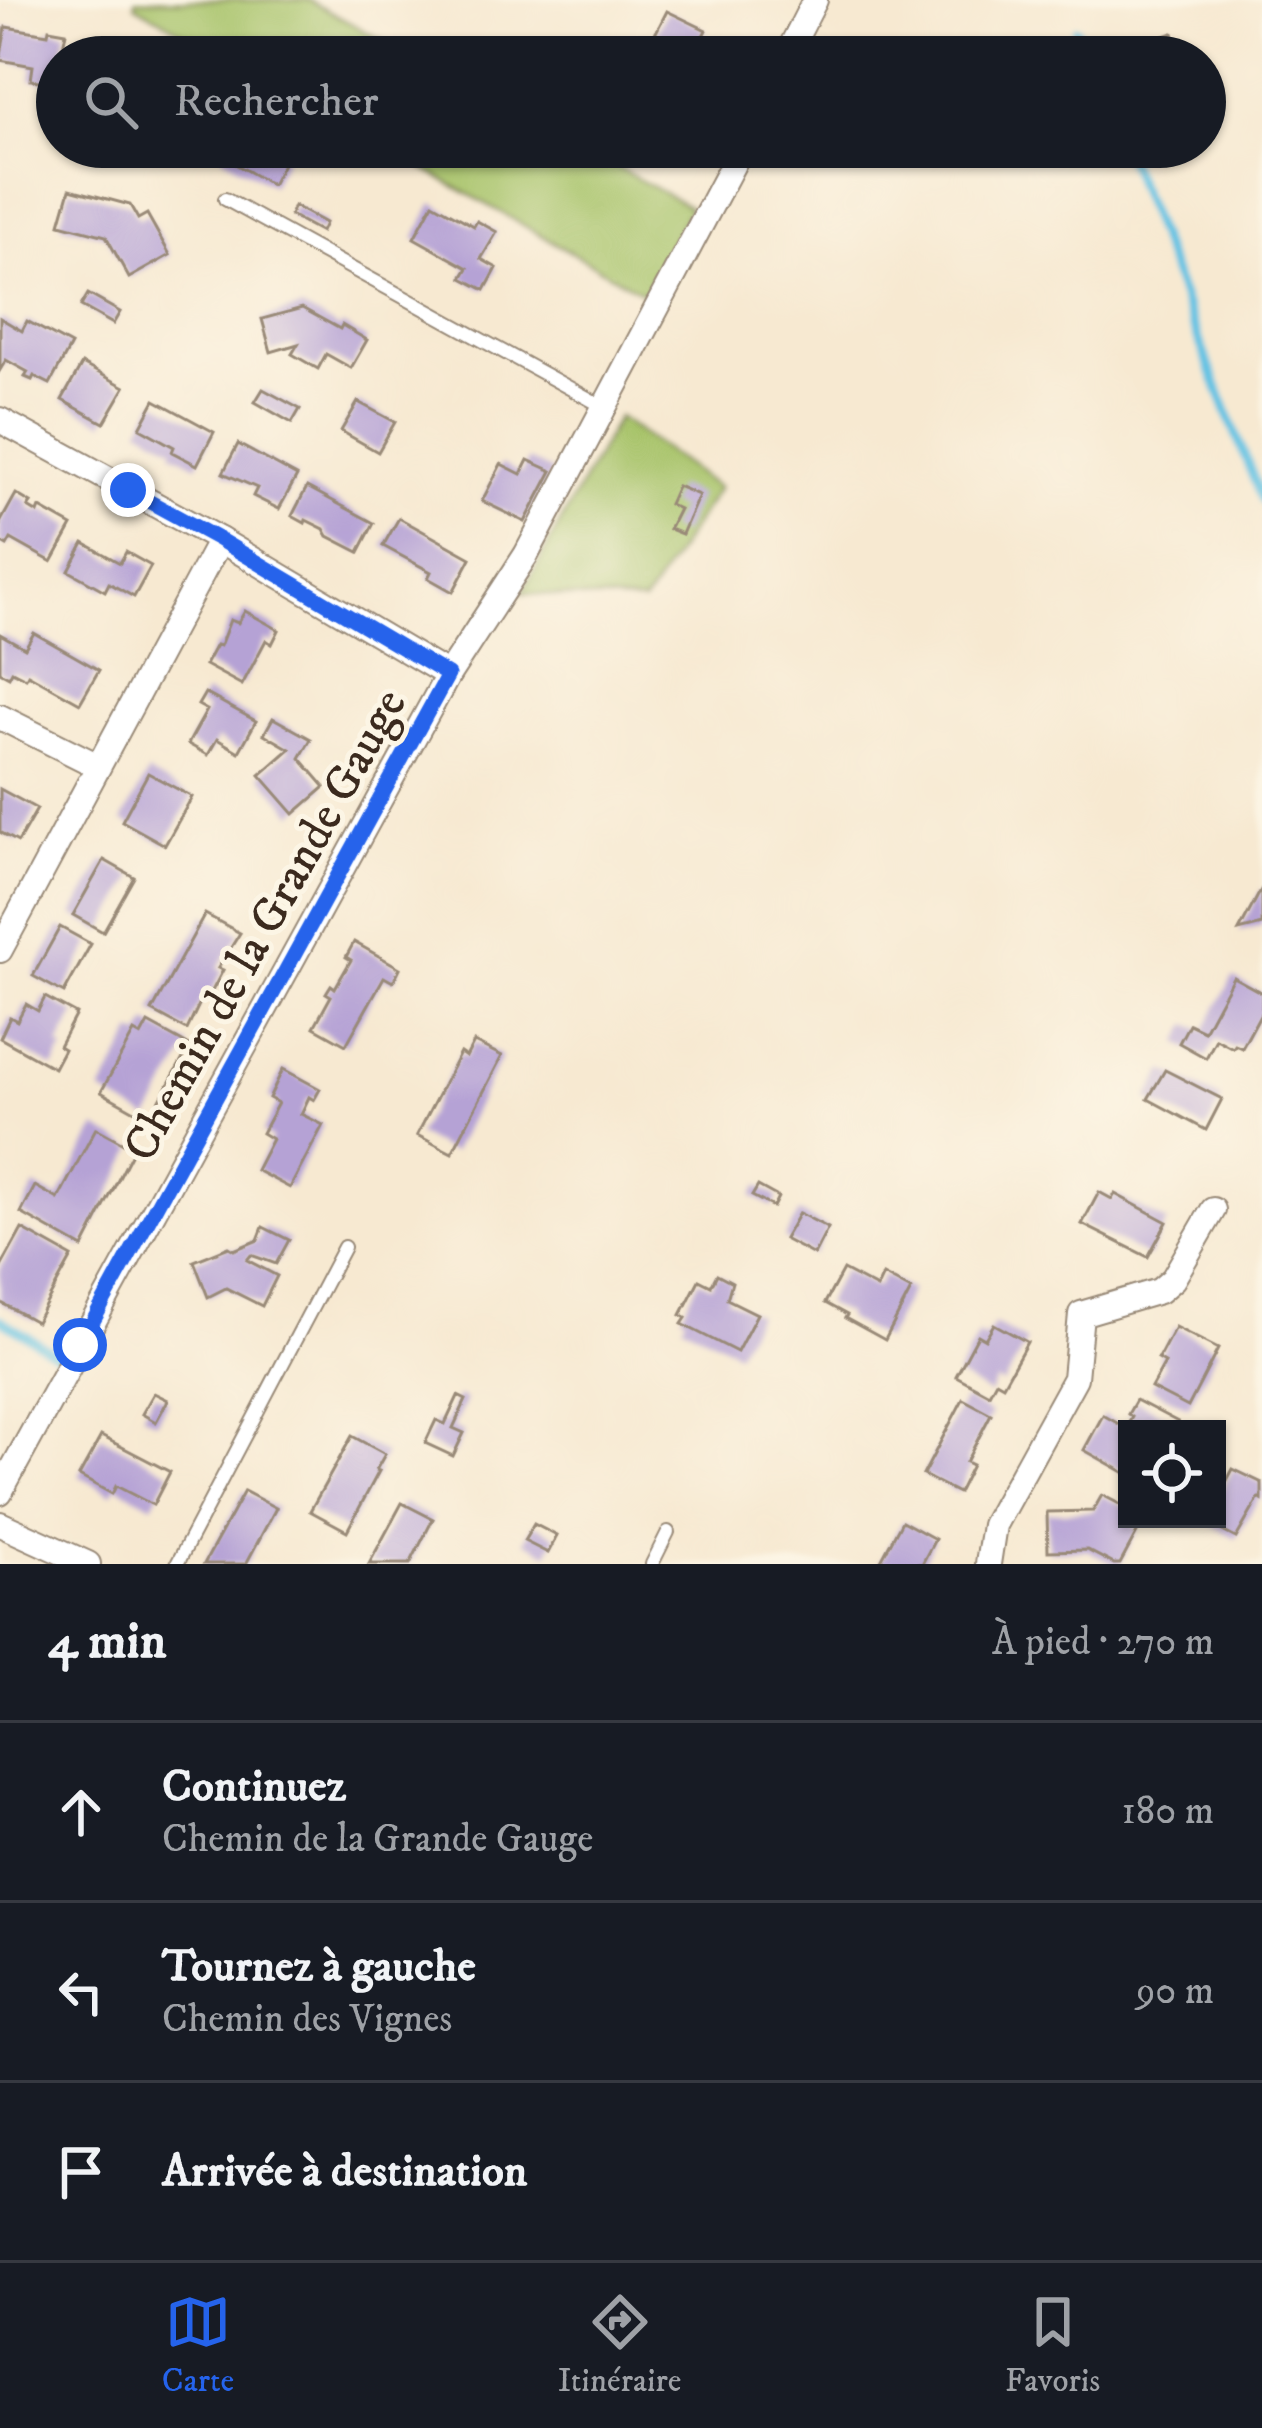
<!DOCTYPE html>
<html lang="fr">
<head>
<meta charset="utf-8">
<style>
  body { margin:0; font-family:"IM FELL DW Pica",serif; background:#20242c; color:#f1f3f6 }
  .controls { position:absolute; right:36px; bottom:36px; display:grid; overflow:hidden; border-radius:0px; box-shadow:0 3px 9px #0004 }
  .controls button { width:108px; height:108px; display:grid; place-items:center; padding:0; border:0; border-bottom:3px solid #363941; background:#171b24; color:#f1f3f6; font:60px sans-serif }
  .stop { position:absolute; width:36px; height:36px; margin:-27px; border:9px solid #2563eb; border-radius:50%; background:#fff }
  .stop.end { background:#2563eb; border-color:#fff; box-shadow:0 3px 12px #0008 }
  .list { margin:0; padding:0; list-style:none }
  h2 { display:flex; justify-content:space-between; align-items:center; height:156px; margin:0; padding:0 48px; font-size:51px }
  h2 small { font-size:39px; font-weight:400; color:#9ea1a6 }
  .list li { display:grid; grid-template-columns:78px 1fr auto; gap:36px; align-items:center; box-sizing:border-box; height:180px; padding:0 48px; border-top:3px solid #363941 }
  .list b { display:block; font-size:45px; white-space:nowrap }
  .list p { margin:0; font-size:39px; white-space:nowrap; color:#9ea1a6 }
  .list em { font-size:39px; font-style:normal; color:#9ea1a6 }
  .icon { flex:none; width:66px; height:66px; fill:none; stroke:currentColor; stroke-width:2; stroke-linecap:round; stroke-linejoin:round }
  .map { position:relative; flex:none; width:1262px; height:1564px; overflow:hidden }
  .search { position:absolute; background:#171b24; box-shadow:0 3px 9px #0004; left:36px; right:36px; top:36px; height:132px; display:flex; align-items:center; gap:30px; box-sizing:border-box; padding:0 42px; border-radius:66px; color:#9ea1a6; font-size:45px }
  .sheet { height:696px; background:#171b24 }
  nav { display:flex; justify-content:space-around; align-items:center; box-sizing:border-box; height:168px; border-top:3px solid #363941; background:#171b24; font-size:33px; color:#9ea1a6 }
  nav a { display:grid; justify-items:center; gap:6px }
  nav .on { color:#2563eb }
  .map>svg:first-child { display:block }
  .green { fill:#a6c268; stroke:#707643; stroke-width:3 }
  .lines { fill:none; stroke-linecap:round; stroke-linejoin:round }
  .stream { stroke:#65c3e3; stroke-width:9 }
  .building { fill:#b5a2d5 }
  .lane-casing { stroke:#998a78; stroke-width:16 }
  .street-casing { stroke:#998a78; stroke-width:28 }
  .lane { stroke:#fff; stroke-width:12 }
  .street { stroke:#fff; stroke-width:24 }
  .route { stroke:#2563eb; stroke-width:15 }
  .labels { text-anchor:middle; stroke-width:10; stroke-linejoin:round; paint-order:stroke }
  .street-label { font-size:48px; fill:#3b2a1e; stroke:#fcf5e5 }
</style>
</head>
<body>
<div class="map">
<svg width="1262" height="1564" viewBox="0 0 1262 1564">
  <rect width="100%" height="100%" fill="#fcf5e5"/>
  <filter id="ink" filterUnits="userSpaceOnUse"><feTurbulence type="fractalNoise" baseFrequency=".00833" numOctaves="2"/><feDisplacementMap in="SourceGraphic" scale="24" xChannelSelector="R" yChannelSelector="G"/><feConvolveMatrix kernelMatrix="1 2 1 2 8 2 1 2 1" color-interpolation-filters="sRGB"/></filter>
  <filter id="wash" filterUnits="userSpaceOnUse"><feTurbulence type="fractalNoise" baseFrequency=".004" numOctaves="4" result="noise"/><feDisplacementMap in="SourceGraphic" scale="48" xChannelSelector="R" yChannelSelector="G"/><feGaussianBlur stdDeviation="2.7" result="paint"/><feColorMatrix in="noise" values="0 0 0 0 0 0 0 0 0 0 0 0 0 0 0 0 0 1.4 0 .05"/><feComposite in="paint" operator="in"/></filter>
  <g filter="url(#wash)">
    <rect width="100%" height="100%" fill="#f7e9d1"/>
    <g class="green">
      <polygon points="135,0 308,0 413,57 227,57 135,5"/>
      <polygon points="385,147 579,147 690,207 645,294"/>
      <polygon points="618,417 718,488 644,603 522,593"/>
    </g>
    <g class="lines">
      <g class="stream">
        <polyline points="1076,29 1087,57"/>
        <polyline points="1123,147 1262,500"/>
        <polyline points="0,1319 59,1356"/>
      </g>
    </g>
    <g id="blocks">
      <g class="building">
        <polygon points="667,11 706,30 699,44 727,57 685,57 652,40"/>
        <polygon points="6,27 48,34 49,29 66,32 61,57 57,57 54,83 31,80 33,66 0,60"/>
        <polygon points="1173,33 1181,57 1105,57 1105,56"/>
        <polygon points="226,147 265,147 286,158 272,185 221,156"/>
        <polygon points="70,189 130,205 138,219 147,214 170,255 129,278 106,236 60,224"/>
        <polygon points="433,203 474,226 477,221 497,232 481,259 497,268 485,290 462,278 468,268 414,238"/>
        <polygon points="294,206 325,223 321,232 290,215"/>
        <polygon points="88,294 120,312 113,324 81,306"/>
        <polygon points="302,308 340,329 342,325 367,340 351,368 326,354 318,369 292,354 298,344 271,352 262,319"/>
        <polygon points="0,318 22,331 27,321 71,345 50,384 34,376 32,380 25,377 28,372 6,360 0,370"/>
        <polygon points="82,364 125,387 104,423 62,400"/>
        <polygon points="263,389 300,409 292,423 255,402"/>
        <polygon points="155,400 214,432 197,465 172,452 174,447 140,428"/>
        <polygon points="358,402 395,422 378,452 341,431"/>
        <polygon points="238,444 297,476 279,509 253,496 257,488 223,473"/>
        <polygon points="528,460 552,471 525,522 482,501 501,464 521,474"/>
        <polygon points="677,486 699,495 682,534 669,529 679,509 669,504"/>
        <polygon points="307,487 374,523 359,552 328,536 324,529 306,520 305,523 292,516"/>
        <polygon points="16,494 31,503 28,507 38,513 40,508 72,526 52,562 11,539 7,546 0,542 0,523"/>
        <polygon points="399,518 471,558 453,592 428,578 431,572 383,546"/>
        <polygon points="84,543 120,563 126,552 151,566 134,597 109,583 105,591 69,571"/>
        <polygon points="245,611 279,630 272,644 266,640 242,685 205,665 216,645 220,646 230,620 238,623"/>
        <polygon points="34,633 99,670 80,703 28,674 26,678 12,671 9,677 0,672 0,634 25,648"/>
        <polygon points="205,693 256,721 239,752 217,739 208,755 188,744 207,710 198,705"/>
        <polygon points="273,718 311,739 300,758 325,787 294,814 260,775 290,749 264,734"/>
        <polygon points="148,773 192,797 165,845 122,821"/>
        <polygon points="0,789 37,809 18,842 0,832"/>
        <polygon points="104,860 134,877 103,932 73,915"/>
        <polygon points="1262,888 1262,925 1239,931"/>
        <polygon points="205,914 240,933 218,968 223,970 210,995 205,992 187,1030 152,1011"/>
        <polygon points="60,927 91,944 64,993 33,976"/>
        <polygon points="354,942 400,968 393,982 384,977 346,1045 314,1027 331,996 326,993 331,985 335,988 351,960 346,957"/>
        <polygon points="1233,977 1262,993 1262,1011 1242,1048 1235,1045 1233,1048 1216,1039 1206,1058 1179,1043 1189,1024 1204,1031"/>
        <polygon points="45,997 76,1014 59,1046 64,1049 54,1068 0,1038 10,1017 17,1021 26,1004 38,1011"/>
        <polygon points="148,1023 190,1046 149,1119 101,1092 134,1032 141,1036"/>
        <polygon points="474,1042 502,1056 452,1153 417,1135 460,1053 466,1057"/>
        <polygon points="283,1069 320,1089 314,1100 309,1097 301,1114 323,1125 290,1188 256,1170 272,1139 262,1133 278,1103 269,1098"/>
        <polygon points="1165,1070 1222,1099 1206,1130 1148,1099"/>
        <polygon points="96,1128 134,1149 83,1248 21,1213 35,1186 58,1199"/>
        <polygon points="758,1186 778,1197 773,1207 752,1196"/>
        <polygon points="1099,1192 1112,1199 1115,1194 1167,1222 1148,1257 1082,1224"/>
        <polygon points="799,1213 828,1228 814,1255 784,1239"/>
        <polygon points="263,1227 289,1240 276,1264 251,1255 247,1260 277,1276 262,1306 226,1288 208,1297 194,1261 229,1247 234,1250 258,1240"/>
        <polygon points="22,1229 72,1257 36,1322 0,1302 0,1269"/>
        <polygon points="843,1270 877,1288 883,1275 911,1290 885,1340 845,1318 847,1315 825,1303"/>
        <polygon points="717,1274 732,1282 727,1299 757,1314 737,1352 682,1324 686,1318 681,1315 699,1280 711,1286"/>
        <polygon points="994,1324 1027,1342 1003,1385 996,1381 989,1394 956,1376 978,1335 985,1339"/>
        <polygon points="1175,1327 1218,1349 1188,1407 1151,1388 1165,1363 1158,1359"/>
        <polygon points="154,1393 168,1400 156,1422 142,1414"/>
        <polygon points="458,1396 466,1400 453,1428 464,1433 453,1456 425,1443 436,1420 445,1424"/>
        <polygon points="963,1399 991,1414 966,1462 972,1465 958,1493 923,1475"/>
        <polygon points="1136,1400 1178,1422 1174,1429 1127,1429 1127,1474 1084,1450 1103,1415 1126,1428 1132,1417 1128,1414"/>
        <polygon points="101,1436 170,1472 153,1505 116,1486 112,1494 79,1476"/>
        <polygon points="352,1436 385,1454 376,1470 379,1471 347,1531 310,1511"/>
        <polygon points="1233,1469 1262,1483 1262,1500 1259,1498 1236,1538 1205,1522 1207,1519 1217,1519 1217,1499"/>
        <polygon points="244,1491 276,1508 246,1564 204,1564"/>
        <polygon points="1102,1495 1127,1508 1127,1521 1139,1529 1120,1564 1114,1564 1087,1550 1048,1551 1047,1512 1093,1511"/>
        <polygon points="402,1503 433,1519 410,1564 369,1564"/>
        <polygon points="902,1521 935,1539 922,1564 879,1564"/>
        <polygon points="534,1524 557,1536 548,1553 524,1541"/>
      </g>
    </g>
  </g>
  <g filter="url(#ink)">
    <use href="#blocks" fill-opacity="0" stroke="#998a78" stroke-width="3"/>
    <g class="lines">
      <g class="lane-casing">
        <g id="lane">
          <polyline points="225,199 604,407"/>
          <polyline points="177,1564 344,1247"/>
          <polyline points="652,1564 668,1532"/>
        </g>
      </g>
      <g class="street-casing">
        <g id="street">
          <polyline points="786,57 815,0"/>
          <polyline points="0,420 220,540 448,675"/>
          <polyline points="0,717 98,766"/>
          <polyline points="0,950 220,540"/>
          <polyline points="0,1492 448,675 526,555 742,147"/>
          <polyline points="0,1524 88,1564"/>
          <polyline points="988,1564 994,1525 1075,1378 1081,1314 1159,1291 1173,1279 1213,1210"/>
        </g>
      </g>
      <use href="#lane" class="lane"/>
      <use href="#street" class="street"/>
    </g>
  </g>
  <g class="lines" filter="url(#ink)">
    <polyline class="route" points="80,1345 448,675 220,540 128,490"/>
  </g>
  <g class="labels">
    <g class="street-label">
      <text transform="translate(263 924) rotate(-61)" y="17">Chemin de la Grande Gauge</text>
    </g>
  </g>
</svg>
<div class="controls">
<button><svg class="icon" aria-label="locate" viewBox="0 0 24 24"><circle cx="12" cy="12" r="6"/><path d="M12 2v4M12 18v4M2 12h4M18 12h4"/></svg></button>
</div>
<div class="stop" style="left:80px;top:1345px"></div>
<div class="stop end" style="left:128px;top:490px"></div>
<div class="search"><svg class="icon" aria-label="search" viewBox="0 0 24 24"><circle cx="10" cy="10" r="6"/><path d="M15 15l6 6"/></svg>Rechercher</div>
</div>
<section class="sheet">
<h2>4 min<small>À pied · 270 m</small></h2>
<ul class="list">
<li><svg class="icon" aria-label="ahead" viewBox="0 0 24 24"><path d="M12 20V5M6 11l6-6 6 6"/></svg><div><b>Continuez</b><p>Chemin de la Grande Gauge</p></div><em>180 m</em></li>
<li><svg class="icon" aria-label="left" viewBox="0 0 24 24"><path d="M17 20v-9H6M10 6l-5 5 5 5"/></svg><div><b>Tournez à gauche</b><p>Chemin des Vignes</p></div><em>90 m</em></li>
<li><svg class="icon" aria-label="arrive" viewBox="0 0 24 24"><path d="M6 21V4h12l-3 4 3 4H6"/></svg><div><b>Arrivée à destination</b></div></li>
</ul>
</section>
<nav>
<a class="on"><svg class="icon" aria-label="map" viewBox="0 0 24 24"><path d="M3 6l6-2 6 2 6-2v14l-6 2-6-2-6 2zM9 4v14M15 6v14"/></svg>Carte</a>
<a><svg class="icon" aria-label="directions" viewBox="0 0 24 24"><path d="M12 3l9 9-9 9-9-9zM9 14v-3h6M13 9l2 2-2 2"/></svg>Itinéraire</a>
<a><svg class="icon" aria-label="saved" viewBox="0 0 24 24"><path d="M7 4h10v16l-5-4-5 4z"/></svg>Favoris</a>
</nav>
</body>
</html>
